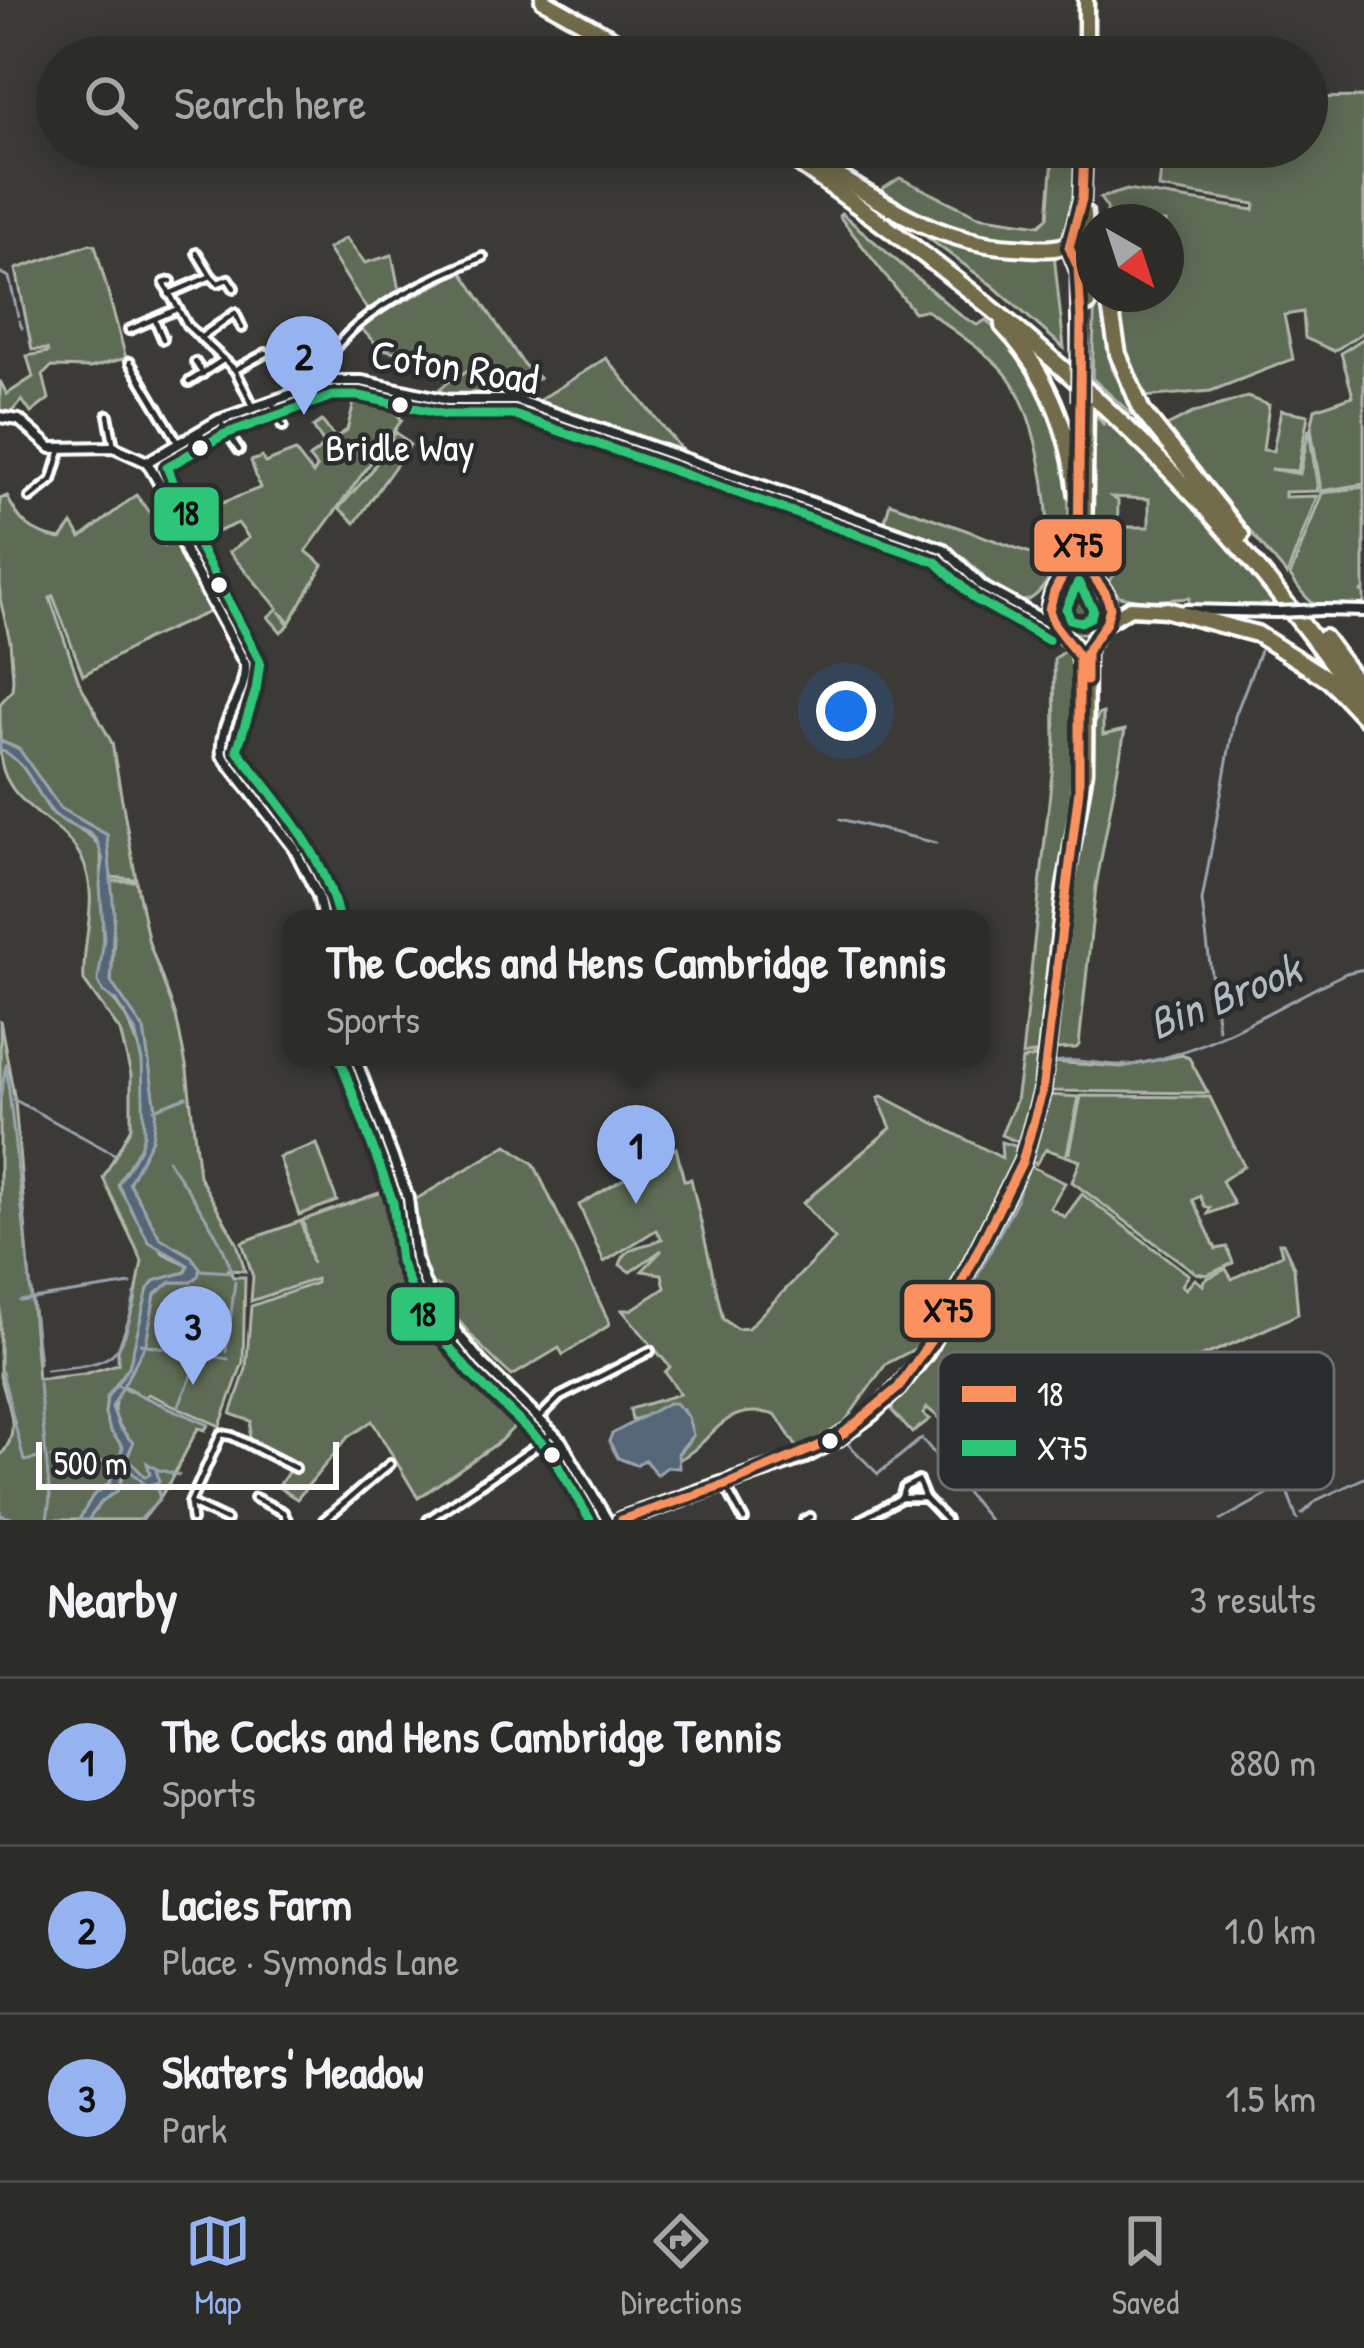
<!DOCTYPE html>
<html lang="en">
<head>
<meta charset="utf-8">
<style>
  body { margin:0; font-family:"Patrick Hand",sans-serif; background:#343431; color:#f1f3f6 }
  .compass { position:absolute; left:1076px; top:204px; width:108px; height:108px; border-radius:50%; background:#2c2c29; box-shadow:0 6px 30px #0003; rotate:141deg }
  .scale { position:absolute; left:36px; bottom:30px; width:303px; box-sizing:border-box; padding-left:12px; border:6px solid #fff; border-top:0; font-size:33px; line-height:42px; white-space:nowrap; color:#fff; -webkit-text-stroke:9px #2a2d2e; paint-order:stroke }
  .you { position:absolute; left:846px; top:711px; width:42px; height:42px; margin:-30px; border:9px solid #fff; border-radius:50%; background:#1a73e8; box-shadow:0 0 0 18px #1a73e833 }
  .badge { display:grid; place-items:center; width:78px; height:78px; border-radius:50%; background:#95b2f1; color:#111; font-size:39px; font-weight:700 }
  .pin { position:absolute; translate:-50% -99px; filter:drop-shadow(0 3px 6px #0008) }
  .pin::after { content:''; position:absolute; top:63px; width:42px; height:36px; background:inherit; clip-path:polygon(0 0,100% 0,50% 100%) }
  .popup { position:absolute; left:282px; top:910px; width:708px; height:156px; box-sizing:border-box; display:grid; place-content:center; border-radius:24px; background:#2c2c29; filter:drop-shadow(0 3px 9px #0005); font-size:39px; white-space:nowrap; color:#a6a7a8 }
  .popup b { font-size:45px; color:#f1f3f6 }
  .popup::after { content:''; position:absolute; left:50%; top:100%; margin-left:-24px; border:24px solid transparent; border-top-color:#2c2c29 }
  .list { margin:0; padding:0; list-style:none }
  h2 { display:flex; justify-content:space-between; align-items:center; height:156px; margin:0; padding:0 48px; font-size:51px }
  h2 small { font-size:39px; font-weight:400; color:#a6a7a8 }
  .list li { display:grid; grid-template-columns:78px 1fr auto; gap:36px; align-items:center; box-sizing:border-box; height:168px; padding:0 48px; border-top:3px solid #484846 }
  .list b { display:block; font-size:45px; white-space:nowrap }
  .list p { margin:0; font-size:39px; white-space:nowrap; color:#a6a7a8 }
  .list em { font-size:39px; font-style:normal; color:#a6a7a8 }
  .icon { flex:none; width:66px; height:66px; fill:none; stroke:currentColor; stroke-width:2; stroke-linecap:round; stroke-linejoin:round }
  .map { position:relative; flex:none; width:1364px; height:1520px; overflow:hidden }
  .search { position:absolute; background:#2c2c29; box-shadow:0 6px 30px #0003; left:36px; right:36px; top:36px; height:132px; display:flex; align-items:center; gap:30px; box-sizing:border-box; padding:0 42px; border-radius:66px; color:#a6a7a8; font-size:45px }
  .sheet { height:660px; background:#2c2c29 }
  nav { display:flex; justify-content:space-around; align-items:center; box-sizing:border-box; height:168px; border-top:3px solid #484846; background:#2c2c29; font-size:33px; color:#a6a7a8 }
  nav a { display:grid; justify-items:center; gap:6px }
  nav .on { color:#95b2f1 }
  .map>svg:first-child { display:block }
  .green { fill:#5f6c54; stroke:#afb6aa; stroke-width:3 }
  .water { fill:#546677; stroke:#98a3ad; stroke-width:3 }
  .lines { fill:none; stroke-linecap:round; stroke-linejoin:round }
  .stream { stroke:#98a3ad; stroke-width:3 }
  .minor-casing { stroke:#fff; stroke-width:14 }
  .tertiary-casing { stroke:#fff; stroke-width:16 }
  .primary-casing { stroke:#fff; stroke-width:21 }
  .motorway-casing { stroke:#fff; stroke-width:22 }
  .minor { stroke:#2a2d2e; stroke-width:4.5 }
  .tertiary { stroke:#2a2d2e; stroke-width:8 }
  .primary { stroke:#736c4b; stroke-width:12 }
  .motorway { stroke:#736c4b; stroke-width:14 }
  .tertiary-bridge-casing { stroke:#fff; stroke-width:16; stroke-linecap:butt }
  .primary-bridge-casing { stroke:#fff; stroke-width:21; stroke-linecap:butt }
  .tertiary-bridge { stroke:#2a2d2e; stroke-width:8 }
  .primary-bridge { stroke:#736c4b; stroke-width:12 }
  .bus-1-casing { stroke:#2a2d2e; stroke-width:18 }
  .bus-2-casing { stroke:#2a2d2e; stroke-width:18 }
  .bus-1 { stroke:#fa915f; stroke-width:9 }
  .bus-2 { stroke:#2dc577; stroke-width:9 }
  .bus-dot { fill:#fff; stroke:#2a2d2e; stroke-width:4.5 }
  .labels { text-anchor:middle; stroke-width:9; stroke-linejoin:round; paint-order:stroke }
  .bus-label { font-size:39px; fill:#fff; stroke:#2a2d2e }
  .street-label { font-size:42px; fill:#fff; stroke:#2a2d2e }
  .water-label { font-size:45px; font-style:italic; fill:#b2bac2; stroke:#2a2d2e }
  .key { fill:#2a2d2e; stroke:#6a6c6d; stroke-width:3 }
  .key-label { font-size:33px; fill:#fff }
  .line-badge { stroke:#2a2d2e; stroke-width:4.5 }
  .pale-badge-label { font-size:33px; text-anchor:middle; font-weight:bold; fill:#111 }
</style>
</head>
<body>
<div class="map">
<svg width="1364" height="1520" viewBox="0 0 1364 1520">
  <rect width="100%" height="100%" fill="#3b3a37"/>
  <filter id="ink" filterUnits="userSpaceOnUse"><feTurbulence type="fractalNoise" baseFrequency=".00833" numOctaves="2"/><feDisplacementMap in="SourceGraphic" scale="24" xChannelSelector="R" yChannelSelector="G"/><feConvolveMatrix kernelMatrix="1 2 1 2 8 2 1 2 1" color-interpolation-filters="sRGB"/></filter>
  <g filter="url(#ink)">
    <g class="green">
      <polygon points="1364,97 1364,332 1334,351 1305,338 1303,312 1284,315 1293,359 1211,391 1144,397 1123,342 1117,294 1166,294 1166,222 1107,222 1107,208 1100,198 1127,190 1254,210 1255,204 1159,188 1162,160 1101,147 1307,147 1307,98"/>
      <path d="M1054,147h25l-5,48 -12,44 -6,3c-76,1 -112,-10 -175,-52l19,-12 78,38 62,9 8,-8z"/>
      <path d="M841,213l119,102 17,10 9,-5c54,49 107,174 71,245 -6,11 -17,31 -29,35 -20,7 -42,-21 -54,-33 -25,-25 -56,-33 -89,-46l5,-18 143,51 8,-2 6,-7c4,-45 -12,-137 -42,-172 -19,-22 -49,-40 -73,-59l-7,-4 -11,2 -75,-96z"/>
      <polygon points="924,235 983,251 1054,254 1064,348 993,286"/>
      <polygon points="346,238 365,263 392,255 399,290 395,297 368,311 328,249"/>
      <polygon points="90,244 95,245 126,358 90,368 51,367 43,375 49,399 31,413 22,400 10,414 0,413 0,381 7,394 33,377 27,356 48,352 47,349 32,350 16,269"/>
      <polygon points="462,272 524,365 539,378 514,393 435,393 448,382 482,364 448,380 426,360 379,348 361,328 376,315"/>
      <polygon points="1095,294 1099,294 1112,368 1139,421 1092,378"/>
      <polygon points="1364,338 1364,484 1321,491 1311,428 1315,409 1353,396 1341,353"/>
      <polygon points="606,358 682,450 538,401"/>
      <polygon points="359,383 395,392 388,403 402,420 306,551 323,565 290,622 279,611 289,625 281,632 268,617 278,608 229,552 249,538 238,523 217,532 204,526 207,509 260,488 251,461 262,457 265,463 295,451 313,474 317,468 309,458 325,445 313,427 322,421 335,438 347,430"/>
      <polygon points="1247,397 1269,405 1263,450 1273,451 1281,410 1308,415 1298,471 1270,469 1300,474 1309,429 1318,491 1285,492 1285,497 1317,496 1287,575 1163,428 1193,413"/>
      <polygon points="1098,408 1196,506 1278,605 1189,605 1189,598 1147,601 1119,596 1108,582 1121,567 1124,527 1149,527 1149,499 1112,497 1118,501 1117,564 1102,577 1090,563 1092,410 1104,425"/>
      <polygon points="396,432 410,445 355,523 339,508 370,473"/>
      <path d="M1364,487v104l-4,1 4,1v14c-49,0 -46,8 -74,-31l32,-83z"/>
      <path d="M136,495l14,18 16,-7 6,15 -15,9 7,15 13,-6 37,71 -67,29 -64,36 -30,-79 -3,2 29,84 33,61 24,136 -27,-2 -2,-42 -47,-27 -41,-59 -19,-8v-37l12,-14 1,-11 -3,-38 -10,-42v-100l7,-3c12,26 24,38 54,43l11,-15 9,14z"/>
      <circle cx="1079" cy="608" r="26"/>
      <polygon points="1071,645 1075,661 1075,749 1044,1052 1022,1056 1055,745 1054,659"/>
      <polygon points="1103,713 1103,735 1125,730 1096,886 1079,1045 1076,1048 1054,1049 1093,729 1098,715"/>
      <path d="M0,749c27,13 33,38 49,60 14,20 42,16 52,42l3,141c37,26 52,109 38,151 -6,15 -18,27 -24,42l45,68 25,12 -2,7 -32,9 -25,86 -22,30 -2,17 5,16 13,17c-4,11 -9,31 -17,40 -10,12 -19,18 -27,33h-79v-64c23,-24 8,-51 0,-80v-356l15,81 23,278 46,-5 34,-10v-14l16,-44 8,-45 -39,-83 28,-51v-52l-11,-44 -36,-50c-3,-40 17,-82 -2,-122 -19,-41 -82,-52 -82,-110z"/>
      <path d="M108,881h28l13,62 27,73 11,54 12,106 38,67 8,28 -16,-1 4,7h12l-2,85 -23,64 -72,-32 -3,3 63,28 -3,5 -7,-2c-17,32 -32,67 -56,92h-54l14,-19 15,-10 9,-24 26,20 5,-6v-9l-12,5 -18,-19 6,-15c-17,-19 -25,-31 -13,-56l17,6 -15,-8 24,-42 9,-49 16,-12h20l9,-14 -40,-30 -31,-55 27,-73 -12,-80 -33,-48 3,-45z"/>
      <polygon points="1043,1055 1036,1108 1023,1144 1001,1135 1016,1101 1022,1060"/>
      <polygon points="1182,1055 1189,1058 1208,1093 1048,1091 1052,1062 1122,1067"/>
      <polygon points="1047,1095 1079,1097 1067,1153 1070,1152 1081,1096 1210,1097 1244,1166 1222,1181 1234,1204 1208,1214 1210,1208 1205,1207 1200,1196 1193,1200 1216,1249 1227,1247 1233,1263 1207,1275 1196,1273 1072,1182 1080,1161 1046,1149 1036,1164 1029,1161"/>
      <path d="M882,1096l120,62 -1,-16 21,6 -94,194 -42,22 -42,59 2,3 -46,26 -24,-37c-57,-15 -61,29 -100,46l2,-7 15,-18 -10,-26 -15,-7 -14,11 -22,6 -2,-11 50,-15 -15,-22 5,-5 -48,-57h9l34,-22 -3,-14 -20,-3 20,-21 -32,22 -10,-7c6,-22 26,-17 42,-26l-6,-9 -52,32 -25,-57 97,-57 8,32 7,-1 32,140 14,10 11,-1 87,-89 -32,-36 88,-75 -13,-30z"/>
      <polygon points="317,1144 337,1201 299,1215 279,1157"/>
      <path d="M507,1145l27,19 75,158 -1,4 -45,29 -4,-7 -47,28c-26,-23 -61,-58 -73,-90l-11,-1 -15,-84z"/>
      <path d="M1030,1166l35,17 -15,25 15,9 17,-23 107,81 -7,10 4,4 9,-10 8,6 1,-5 22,-11 6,10 50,-25 -3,-11h4l11,24 4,47c-74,36 -242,107 -322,94 -8,-2 -18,-8 -25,-12l-10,23 -14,-11 -4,6 7,5 -18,14 -20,-22 1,-11 62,-81z"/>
      <polygon points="399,1186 409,1215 412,1251 428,1299 529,1412 499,1442 418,1498 372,1421 348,1437 297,1499 278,1487 295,1462 249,1440 251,1421 231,1414 246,1369 251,1306 316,1283 316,1279 251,1301 253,1277 242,1242 301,1221 312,1264 303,1220"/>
    </g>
    <g class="water">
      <path d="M0,741l19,8 41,59 47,27 7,77 -3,70 33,48 12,80 -4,29 -23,44 31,55 31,18 9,12 -2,8 -7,6h-20l-16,12 -9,49 -34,64 7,20 14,16 -6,15 18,19 5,-3 -3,-11 9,6 3,13 -12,4 -21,-19 -9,24 -15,10 -14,19h-9l13,-23 18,-15 13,-35 -13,-17 -5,-16 2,-17 22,-30 19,-78 6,-8 32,-9 2,-7 -39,-23 -31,-57 22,-37 4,-14 -2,-74 -7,-29 -18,-30 -14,-9 -5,-11 6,-42 -4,-54 3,-25 -6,-19 -7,-8c-15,-7 -31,-11 -41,-25 -17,-22 -21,-45 -49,-59z"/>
      <polygon points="668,1403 675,1403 688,1417 693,1435 678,1453 679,1468 667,1467 657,1475 645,1460 636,1465 618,1458 609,1441 612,1434"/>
    </g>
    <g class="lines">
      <g class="stream">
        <polyline points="0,273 9,277 18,316"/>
        <polyline points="19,321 22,328"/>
        <polyline points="840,819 936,843"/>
        <polyline points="1218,1029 1202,901 1235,716 1260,651"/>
        <polyline points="0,1099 6,1064 39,1363"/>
        <polyline points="13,1099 114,1154"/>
        <polyline points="154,1109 186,1097"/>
        <path d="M168,1160c23,37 51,70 64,112l-33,-2"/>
        <polyline points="20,1301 131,1284"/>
        <polyline points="141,1344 228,1359"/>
        <path d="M938,1344l12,-16 65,-124 29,-91 11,-51c28,-5 56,7 84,2 73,-15 140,-59 207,-91l18,-4"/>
        <polyline points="226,1352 235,1282"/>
        <path d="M46,1370c68,-7 76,-7 89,-76"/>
        <polyline points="2,1372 24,1461 39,1458"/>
        <polyline points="39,1383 50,1498 47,1520"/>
        <polyline points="117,1385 209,1425"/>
        <polyline points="884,1394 902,1374"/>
        <polyline points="178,1407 201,1355"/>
        <polyline points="857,1433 848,1444 878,1474 922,1438"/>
        <polyline points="924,1441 989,1520"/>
        <polyline points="51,1457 109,1462"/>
        <polyline points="156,1469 179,1475"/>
        <polyline points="1302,1514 1317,1500 1364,1478"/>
        <polyline points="0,1515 19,1520"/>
        <polyline points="140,1520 160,1499 157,1488 151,1484"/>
        <polyline points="1221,1520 1285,1485 1297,1519"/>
      </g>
      <g class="minor-casing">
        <g id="minor">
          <polyline points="197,253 211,276"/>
          <polyline points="171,281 164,283 187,325 235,370 253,406"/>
          <polyline points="169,294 211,276 218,283 228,279 234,288"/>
          <polyline points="155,320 163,339"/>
          <polyline points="129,330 175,310"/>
          <polyline points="200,338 235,313 242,328"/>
          <polyline points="130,362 178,442"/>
          <polyline points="195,362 203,374"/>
          <polyline points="235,370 266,353"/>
          <polyline points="189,382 223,360"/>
          <path d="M318,384c13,-64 110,-104 165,-127"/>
          <polyline points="271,401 283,426"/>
          <polyline points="108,415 114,447"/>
          <polyline points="219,420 239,450"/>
          <polyline points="30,498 52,480 61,450"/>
          <polyline points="538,1419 560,1397 650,1351"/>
          <polyline points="725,1485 744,1520"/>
          <polyline points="255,1498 283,1512 287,1520"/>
          <polyline points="901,1498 904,1488 918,1481 925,1498 946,1520"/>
          <polyline points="190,1503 226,1520"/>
          <polyline points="192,1520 190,1503 221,1434 232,1436 295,1468"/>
          <polyline points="324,1520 390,1464"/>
          <polyline points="428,1520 544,1441 552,1431"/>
          <polyline points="804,1520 810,1517"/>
          <polyline points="861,1520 901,1498 925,1498"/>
        </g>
      </g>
      <g class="tertiary-casing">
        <g id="tertiary">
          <polyline points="0,417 19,420 51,448 114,447 147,462"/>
          <polyline points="147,462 219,420 329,381 362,381 448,400 517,400 944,549 983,587 1054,626"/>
          <path d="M147,462l16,28 23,64 59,110c2,32 -27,57 -23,91l72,93 24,48 5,23"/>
          <polyline points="1186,610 1277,612"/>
          <polyline points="1321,610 1364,611"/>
          <polyline points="355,1057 408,1198 415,1258 432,1302 482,1363 561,1441 607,1520"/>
        </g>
      </g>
      <g class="primary-casing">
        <g id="primary">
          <polyline points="1086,0 1086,57"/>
          <polyline points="1085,213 1086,234 1093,247 1088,305"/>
          <polyline points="1080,358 1079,273 1069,247 1082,199 1084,147"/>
          <path d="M1078,546c-5,26 -42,52 -24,79 10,15 23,17 26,38"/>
          <polyline points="1106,622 1130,608 1167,610"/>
          <polyline points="621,1520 806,1455 838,1438 872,1413 898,1388 926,1353 1022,1162 1042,1092 1065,888 1085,771 1086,652 1109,612 1106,594 1084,563 1086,406"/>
        </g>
      </g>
      <g class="motorway-casing">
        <g id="motorway">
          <polyline points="543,0 645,57"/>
          <path d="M775,147c151,105 297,217 422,352 61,65 114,136 167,208"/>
          <path d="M793,149c73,41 134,94 221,98 19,1 39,4 56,-3"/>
          <polyline points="1092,244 1094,247"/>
          <polyline points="1108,294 1118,354 1142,411 1241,535"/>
          <path d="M1003,326c46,48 65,103 74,167"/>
          <polyline points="1167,610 1257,634 1329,680 1364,717"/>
          <polyline points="1324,638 1361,688"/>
        </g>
      </g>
      <use href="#minor" class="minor"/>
      <use href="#tertiary" class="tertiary"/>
      <use href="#primary" class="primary"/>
      <use href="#motorway" class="motorway"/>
      <g class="tertiary-bridge-casing">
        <polyline id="tertiary-bridge" points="1277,612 1321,610"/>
      </g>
      <g class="primary-bridge-casing">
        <polyline id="primary-bridge" points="1080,401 1080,358"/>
      </g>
      <use href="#tertiary-bridge" class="tertiary-bridge"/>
      <use href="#primary-bridge" class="primary-bridge"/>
      <g class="bus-1-casing">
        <g id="bus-1">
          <polyline points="1084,534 1084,563 1106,594 1110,607 1106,623 1086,652 1086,681"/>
          <polyline points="621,1520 725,1485 838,1438 898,1388 938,1330 1022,1162 1042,1092 1079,789 1079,657 1054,624 1049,610 1054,592 1078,548 1081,319 1078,268 1069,247 1082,199 1084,147"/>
        </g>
      </g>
      <g class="bus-2-casing">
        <g id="bus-2">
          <polygon points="1078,582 1093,609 1091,617 1081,622 1070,619 1066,609"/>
          <path d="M338,916c-15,-65 -61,-115 -101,-166l19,-60 4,-29 -60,-113 -33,-81 58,-33 107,-38h28l86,19h68l422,147 39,37 73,41"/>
          <polyline points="341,1062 393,1202 400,1261 419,1309 471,1374 549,1450 590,1520"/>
        </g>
      </g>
      <use href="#bus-1" class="bus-1"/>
      <use href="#bus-2" class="bus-2"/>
    </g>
  </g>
  <g class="bus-dot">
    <circle cx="400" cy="405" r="10"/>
    <circle cx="200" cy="448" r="10"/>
    <circle cx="219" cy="585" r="10"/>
    <circle cx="830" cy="1441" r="10"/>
    <circle cx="552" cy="1455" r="10"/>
  </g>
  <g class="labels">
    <g class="bus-label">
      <text x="400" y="461">Bridle Way</text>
    </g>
    <g class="street-label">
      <text transform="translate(455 366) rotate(9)" y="15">Coton Road</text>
    </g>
    <g class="water-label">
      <text transform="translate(1224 996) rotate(-22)" y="16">Bin Brook</text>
    </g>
  </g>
  <rect x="938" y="1352" width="396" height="138" rx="18" class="key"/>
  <rect x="962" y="1386" width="54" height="16" fill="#fa915f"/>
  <rect x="962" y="1440" width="54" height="16" fill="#2dc577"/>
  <g class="key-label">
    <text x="1037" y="1406">18</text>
    <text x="1037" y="1460">X75</text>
  </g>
  <g class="line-badge">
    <rect x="152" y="485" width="69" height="58" rx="12" fill="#2dc577"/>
    <rect x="1032" y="517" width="92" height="57" rx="12" fill="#fa915f"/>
    <rect x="902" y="1282" width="91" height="58" rx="12" fill="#fa915f"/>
    <rect x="389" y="1285" width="68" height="58" rx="12" fill="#2dc577"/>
  </g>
  <g class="pale-badge-label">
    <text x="186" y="525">18</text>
    <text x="1078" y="557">X75</text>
    <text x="948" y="1322">X75</text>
    <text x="423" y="1326">18</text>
  </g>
</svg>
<svg class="compass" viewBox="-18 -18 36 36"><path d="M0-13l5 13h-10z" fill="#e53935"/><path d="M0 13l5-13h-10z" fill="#a6a7a8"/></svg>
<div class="scale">500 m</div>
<div class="you"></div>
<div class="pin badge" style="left:636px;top:1204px">1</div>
<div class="popup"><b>The Cocks and Hens Cambridge Tennis</b>Sports</div>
<div class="pin badge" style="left:304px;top:415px">2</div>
<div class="pin badge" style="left:193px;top:1385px">3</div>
<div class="search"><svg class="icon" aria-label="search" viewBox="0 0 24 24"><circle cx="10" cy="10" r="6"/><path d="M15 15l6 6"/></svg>Search here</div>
</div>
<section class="sheet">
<h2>Nearby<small>3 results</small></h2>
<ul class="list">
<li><span class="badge">1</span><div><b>The Cocks and Hens Cambridge Tennis</b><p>Sports</p></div><em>880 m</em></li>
<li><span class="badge">2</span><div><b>Lacies Farm</b><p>Place · Symonds Lane</p></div><em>1.0 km</em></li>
<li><span class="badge">3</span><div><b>Skaters' Meadow</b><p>Park</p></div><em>1.5 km</em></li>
</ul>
</section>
<nav>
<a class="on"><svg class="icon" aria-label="map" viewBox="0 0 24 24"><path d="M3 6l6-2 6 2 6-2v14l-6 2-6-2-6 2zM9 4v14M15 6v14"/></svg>Map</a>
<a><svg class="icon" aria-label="directions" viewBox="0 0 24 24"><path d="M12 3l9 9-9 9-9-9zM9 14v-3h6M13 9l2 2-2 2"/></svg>Directions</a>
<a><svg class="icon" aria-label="saved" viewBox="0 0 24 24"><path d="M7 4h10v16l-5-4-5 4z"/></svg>Saved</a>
</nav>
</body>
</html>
